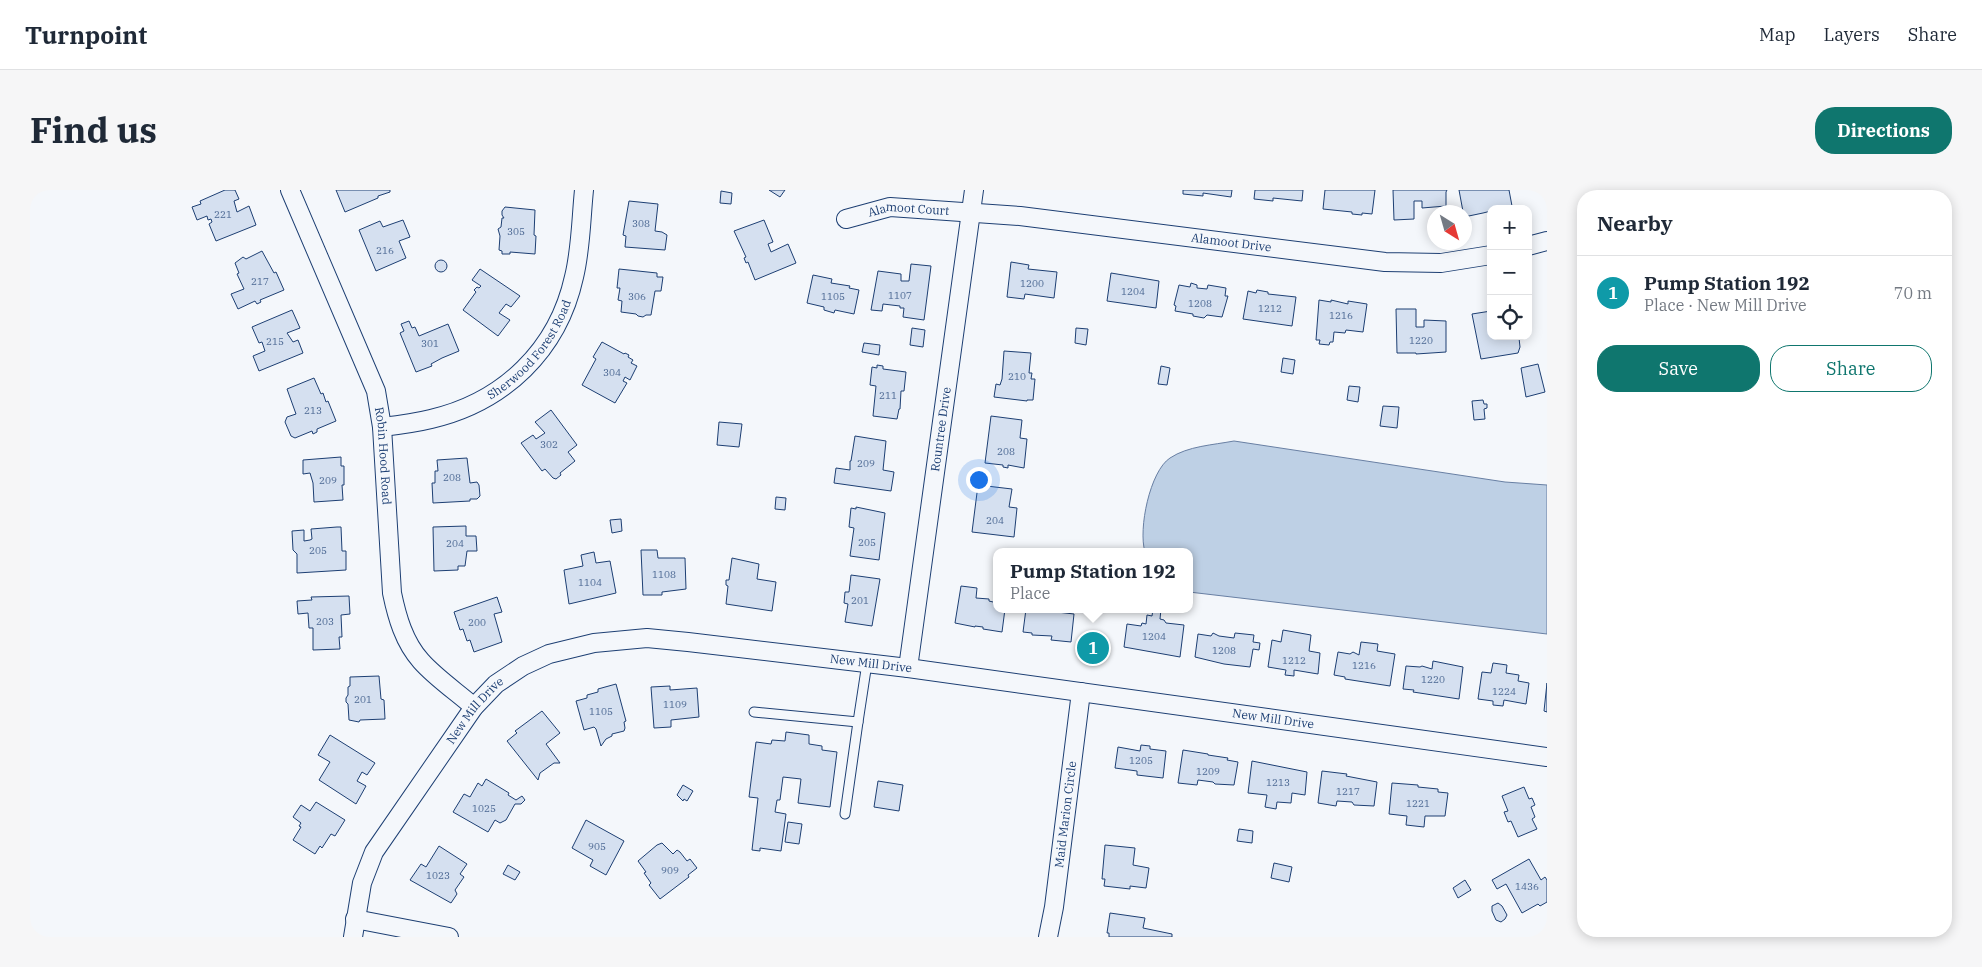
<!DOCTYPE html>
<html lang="en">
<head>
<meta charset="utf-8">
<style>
  body { margin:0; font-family:"IBM Plex Serif",serif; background:#f6f6f7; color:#1f2937 }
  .controls { position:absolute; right:15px; top:15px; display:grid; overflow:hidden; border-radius:10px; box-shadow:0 2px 12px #0003 }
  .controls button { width:45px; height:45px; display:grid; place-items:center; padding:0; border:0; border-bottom:1px solid #e0e1e3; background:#fff; color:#1f2937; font:25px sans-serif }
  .compass { position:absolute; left:1397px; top:15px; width:45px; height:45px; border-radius:50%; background:#fff; box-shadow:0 2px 12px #0003; rotate:143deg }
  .you { position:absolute; left:948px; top:289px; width:18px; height:18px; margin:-12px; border:4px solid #fff; border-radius:50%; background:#1a73e8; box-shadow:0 0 0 8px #1a73e833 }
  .badge { display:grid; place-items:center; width:32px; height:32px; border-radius:50%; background:#0f766e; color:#fff; font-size:16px; font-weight:700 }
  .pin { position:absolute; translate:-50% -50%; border:2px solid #fff; box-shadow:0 1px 5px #0006 }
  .popup { position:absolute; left:963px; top:358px; width:200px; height:65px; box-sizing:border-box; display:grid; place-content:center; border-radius:10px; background:#fff; filter:drop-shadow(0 1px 4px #0005); font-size:16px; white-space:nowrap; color:#747a83 }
  .popup b { font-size:19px; color:#1f2937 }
  .popup::after { content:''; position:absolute; left:50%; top:100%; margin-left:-10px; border:10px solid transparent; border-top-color:#fff }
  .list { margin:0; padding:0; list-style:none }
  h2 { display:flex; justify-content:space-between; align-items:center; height:65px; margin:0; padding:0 20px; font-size:21px }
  h2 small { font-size:16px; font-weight:400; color:#747a83 }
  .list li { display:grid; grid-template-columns:32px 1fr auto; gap:15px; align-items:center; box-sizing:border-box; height:75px; padding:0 20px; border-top:1px solid #e0e1e3 }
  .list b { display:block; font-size:19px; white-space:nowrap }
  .list p { margin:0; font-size:16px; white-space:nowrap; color:#747a83 }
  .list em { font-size:16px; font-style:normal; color:#747a83 }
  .actions { display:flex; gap:10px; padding:15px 20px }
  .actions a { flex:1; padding:11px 0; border:1px solid #0f766e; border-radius:20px; text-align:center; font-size:18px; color:#0f766e }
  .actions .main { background:#0f766e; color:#fff }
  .icon { flex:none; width:28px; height:28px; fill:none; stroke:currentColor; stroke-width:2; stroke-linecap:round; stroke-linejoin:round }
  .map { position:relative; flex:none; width:1517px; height:747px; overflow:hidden; border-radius:20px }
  header { display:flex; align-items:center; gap:30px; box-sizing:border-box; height:70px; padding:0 25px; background:#fff; border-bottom:1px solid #e0e1e3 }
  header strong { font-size:24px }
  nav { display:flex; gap:28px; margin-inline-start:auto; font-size:18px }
  .intro { display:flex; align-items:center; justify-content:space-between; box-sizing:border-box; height:120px; padding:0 30px }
  h1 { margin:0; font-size:35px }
  .button { padding:12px 22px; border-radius:20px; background:#0f766e; color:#fff; font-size:18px; font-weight:700 }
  main { display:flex; gap:30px; padding:0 30px }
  aside { flex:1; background:#fff; border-radius:20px; box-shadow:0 2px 12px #0003 }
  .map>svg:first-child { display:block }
  .water { fill:#bed0e5; stroke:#687fa3 }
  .building { fill:#d5e0f0; stroke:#1d3f73 }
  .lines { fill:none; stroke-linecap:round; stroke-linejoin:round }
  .lane-casing { stroke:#1d3f73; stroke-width:11 }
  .street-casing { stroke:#1d3f73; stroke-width:20 }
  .lane { stroke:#f4f7fb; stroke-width:9 }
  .street { stroke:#f4f7fb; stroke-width:18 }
  .labels { text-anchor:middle; stroke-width:4; stroke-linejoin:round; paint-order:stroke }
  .number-label { font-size:10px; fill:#4b6792 }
  .street-label { font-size:12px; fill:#1d3f73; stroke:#f4f7fb }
</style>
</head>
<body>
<header>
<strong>Turnpoint</strong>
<nav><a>Map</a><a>Layers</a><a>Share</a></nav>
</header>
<div class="intro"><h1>Find us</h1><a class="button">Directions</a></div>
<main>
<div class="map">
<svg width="1517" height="747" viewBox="0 0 1517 747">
  <rect width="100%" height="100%" fill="#f4f7fb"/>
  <path class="water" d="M1204,251l271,41 42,3v149l-358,-42v-40h-44c-7,-23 5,-81 25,-94 18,-12 43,-13 64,-17z"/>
  <g class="building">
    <polygon points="195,0 205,0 209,9 204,11 207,22 219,16 226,35 186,51 179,34 182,32 181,29 178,30 177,26 167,30 162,17 171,14 170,11"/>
    <polygon points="306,0 360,0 360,2 348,6 348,8 315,22"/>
    <polygon points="739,0 755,0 750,7"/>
    <polygon points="1153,0 1202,0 1201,7 1173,3 1173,6 1153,4"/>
    <polygon points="1225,0 1273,0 1272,11 1243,8 1243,11 1224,9"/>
    <polygon points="1295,0 1345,0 1342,24 1332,23 1332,25 1322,24 1322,22 1293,19"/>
    <polygon points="1363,0 1417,0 1416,2 1416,16 1392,18 1392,11 1384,11 1384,29 1364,30"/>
    <polygon points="1429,0 1479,0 1482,16 1461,19 1461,21 1453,23 1434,27"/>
    <polygon points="691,1 702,3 701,14 690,13"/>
    <polygon points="599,11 628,14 625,41 632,42 637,45 635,60 595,57 596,46 593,45"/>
    <polygon points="475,17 505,20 504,45 506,46 505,64 480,62 480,64 472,64 472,61 469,60 470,46 468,39 471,37 472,28 474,28 472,25 472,21"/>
    <polygon points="373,30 380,47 369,51 376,68 346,81 329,40 350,31 353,37"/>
    <polygon points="734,30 743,52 738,54 741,62 758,54 766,73 725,90 718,72 716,73 714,68 716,67 704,41"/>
    <polygon points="232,61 244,83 246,82 254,100 230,110 231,112 227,114 225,111 208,119 201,104 214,99 207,84 209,83 205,73 213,67 216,69"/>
    <circle cx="411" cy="76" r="6"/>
    <polygon points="981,72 999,75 998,79 1027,82 1024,108 995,104 994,109 977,107"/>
    <polygon points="881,74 901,76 894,130 873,127 874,118 870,118 870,116 853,114 852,121 841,120 848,81 871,84 871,91 879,91"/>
    <polygon points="450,79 490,106 481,117 476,114 469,123 480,130 468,146 433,120 446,102 444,100 447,97 449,98 451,96 442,90"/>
    <polygon points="589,79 627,83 627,87 633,87 631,101 625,101 621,125 616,125 613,127 608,126 606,124 591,122 592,111 588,110 590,98 587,98"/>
    <polygon points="1081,83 1129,91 1126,118 1077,111"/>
    <polygon points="783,85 802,89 801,93 820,96 819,98 829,100 824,124 805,120 804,123 794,120 794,117 777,113"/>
    <polygon points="1161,93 1167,95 1167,98 1177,99 1178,95 1196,98 1195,106 1198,106 1192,127 1177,125 1174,128 1163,126 1163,124 1145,121 1146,116 1144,115 1149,95 1160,97"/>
    <polygon points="1227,100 1238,102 1238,104 1266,107 1262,136 1213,129 1218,101 1226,103"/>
    <polygon points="1289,110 1301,112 1301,110 1318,114 1318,111 1337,114 1333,142 1316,140 1315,143 1304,142 1303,152 1300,152 1299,155 1289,154 1290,150 1286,150"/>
    <polygon points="1366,119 1386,119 1386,137 1394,137 1394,130 1416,131 1416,162 1386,164 1386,163 1367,163"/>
    <polygon points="262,120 270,138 257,143 263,152 268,150 273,163 229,181 223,166 235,161 232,152 229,153 222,137"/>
    <polygon points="1461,121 1461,146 1497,146 1489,148 1490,157 1488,163 1451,169 1442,124"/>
    <polygon points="379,131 382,138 385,137 389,146 418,134 429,161 412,168 401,174 402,176 386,182 370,143 374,141 371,134"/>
    <polygon points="882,138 895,140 893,157 880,155"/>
    <polygon points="1046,138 1058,139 1056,155 1045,153"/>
    <polygon points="572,152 594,164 595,163 599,165 598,167 603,170 601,173 607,176 600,190 595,187 593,191 597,193 585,213 552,195 566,169 563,167"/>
    <polygon points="834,153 850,155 849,165 832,162"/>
    <polygon points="974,161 1001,163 999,183 1002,183 1001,189 1005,189 1003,210 997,210 997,211 964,207 966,194 970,195 972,189"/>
    <polygon points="1253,168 1265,170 1263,184 1251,182"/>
    <polygon points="1508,174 1515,202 1496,207 1491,178"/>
    <polygon points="847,175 853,176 853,179 876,182 874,201 871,201 870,219 869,219 867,229 843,226 846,196 840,195 842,177 847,178"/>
    <polygon points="1131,176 1140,178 1137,195 1128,194"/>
    <polygon points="284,188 291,204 293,203 296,212 298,211 306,231 287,239 287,242 283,244 282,241 265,248 261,246 255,232 257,227 266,224 257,199"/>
    <polygon points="1319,196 1330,197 1328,212 1317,210"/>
    <polygon points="1453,210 1454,214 1457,214 1457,218 1454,219 1455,229 1444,230 1442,211"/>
    <polygon points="1353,216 1369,217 1367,238 1350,236"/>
    <polygon points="521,220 547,255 538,262 545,271 530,283 531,285 526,289 523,288 515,279 512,281 491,253 503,245 506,249 515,243 505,232"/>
    <polygon points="961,226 992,230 990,248 997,249 994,278 978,275 978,278 973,277 973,275 955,273"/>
    <polygon points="689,232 712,234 709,257 687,255"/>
    <polygon points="825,246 856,251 853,280 864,282 861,301 804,293 806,278 820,280 820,271 821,271"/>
    <polygon points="311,267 311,276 314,276 314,295 312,295 313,310 284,312 283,293 280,283 273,284 273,270"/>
    <polygon points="437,268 440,293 447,292 449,295 450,306 447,309 440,309 440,311 403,313 402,293 405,293 405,281 408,281 407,270"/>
    <polygon points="948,295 982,299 979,317 987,318 984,347 942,342"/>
    <polygon points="746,307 756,308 755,320 745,319"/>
    <polygon points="826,317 855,323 849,370 820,366 824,338 819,337 821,318 826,319"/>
    <polygon points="591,329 592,341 582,343 580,330"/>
    <polygon points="436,336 436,346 446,346 447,361 437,361 435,376 428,376 428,380 404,381 403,337"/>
    <polygon points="307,337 311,337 312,361 316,361 316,380 267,383 267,364 263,360 262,341 274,340 274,351 280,350 282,349 281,339"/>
    <polygon points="611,360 627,360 628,368 655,368 656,399 632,402 632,405 613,405"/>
    <polygon points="564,362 566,373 580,371 586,403 539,414 534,380 553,376 551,365"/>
    <polygon points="702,368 729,374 727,389 746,392 742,421 696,414 698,396 696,395 696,390 699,390"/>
    <polygon points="821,385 850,389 842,436 815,432 818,414 814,413 815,402 819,402"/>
    <polygon points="931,396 947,398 946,408 959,409 959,411 967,413 967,419 975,419 972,442 953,439 953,437 945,436 945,437 925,433"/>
    <polygon points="319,406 320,424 311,425 312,447 309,447 310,459 283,460 283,438 279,438 278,423 268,424 267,411 282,410 281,407"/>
    <polygon points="467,407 472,422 464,424 472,452 444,462 440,450 437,451 433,439 430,440 424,422"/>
    <polygon points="996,419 1027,419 1027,422 1044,424 1041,452 1021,450 1022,446 1002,445 1002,443 993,442"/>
    <polygon points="1123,419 1131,419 1130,429 1134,430 1136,433 1154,435 1150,467 1094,457 1097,434 1111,436 1112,433 1116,434 1117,425 1122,426"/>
    <polygon points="1253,440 1281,445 1279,461 1290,463 1288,484 1264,480 1264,486 1255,485 1256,480 1238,477 1242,450 1251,452"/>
    <polygon points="1183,443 1189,446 1204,448 1205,443 1224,445 1223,452 1230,453 1229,460 1223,459 1220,477 1194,474 1165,467 1168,444 1181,446"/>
    <polygon points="1057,450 1072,452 1070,465 1055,463"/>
    <polygon points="1331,452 1348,454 1347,461 1365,464 1360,496 1315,489 1315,487 1304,485 1308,462 1320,464 1323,462 1329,465"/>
    <polygon points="1403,471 1433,477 1429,509 1383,502 1384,500 1373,499 1376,476 1390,477 1392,476 1402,479"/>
    <polygon points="1463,473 1477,475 1476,483 1489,485 1488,491 1499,493 1496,514 1474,510 1473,516 1463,515 1463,511 1448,509 1452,482 1461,483"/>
    <polygon points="349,486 351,509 354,510 355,529 330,530 329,532 319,530 318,514 316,512 316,508 318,505 318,497 320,496 320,487"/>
    <polygon points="1517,493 1517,522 1514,521"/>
    <polygon points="586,494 596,531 594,532 595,538 594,541 582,544 582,546 576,549 571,556 566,539 564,537 554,540 546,511 557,508 557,505 568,502 568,499"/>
    <polygon points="640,496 640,500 667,498 669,527 641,530 641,537 624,538 621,497"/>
    <polygon points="512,521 530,543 516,554 530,573 524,573 510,583 508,590 477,551 487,543 485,541"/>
    <polygon points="756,542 779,545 779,554 792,556 792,560 807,562 800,617 768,613 771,589 753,587 750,610 747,610 745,622 756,624 751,661 730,658 730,661 722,660 728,608 719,607 726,552 741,554 742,550 755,551"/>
    <polygon points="300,545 345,573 337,585 332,582 327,591 336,596 326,614 289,590 300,572 288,565"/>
    <polygon points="1111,555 1120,556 1120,559 1136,561 1133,588 1107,585 1107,581 1085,578 1088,557 1110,561"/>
    <polygon points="1153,560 1178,564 1178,565 1198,568 1197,570 1208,572 1204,595 1185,594 1183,592 1168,590 1167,595 1148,593"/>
    <polygon points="1222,571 1277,582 1275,605 1262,603 1261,613 1247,612 1246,619 1235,617 1237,605 1218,603"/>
    <polygon points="1292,581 1317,584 1316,586 1347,592 1344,616 1324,615 1322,612 1307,611 1306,616 1288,613"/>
    <polygon points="456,589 479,603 478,605 486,610 492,606 495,610 491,614 485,614 476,630 470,633 465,630 458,642 423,622 434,604 440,607 448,593 452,596"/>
    <polygon points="848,591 873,595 869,621 844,617"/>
    <polygon points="1362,593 1388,595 1388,597 1408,599 1408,602 1418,603 1415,626 1395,626 1394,637 1376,635 1377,626 1359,624"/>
    <polygon points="653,595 663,601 657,611 654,609 653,611 647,605"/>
    <polygon points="1494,597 1499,609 1502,608 1505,615 1501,617 1505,627 1502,629 1507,639 1488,647 1481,631 1478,632 1474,622 1478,621 1472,606"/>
    <polygon points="286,612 315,630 305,646 301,644 292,658 290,656 285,664 263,650 271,637 269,636 271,633 263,627 271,615 280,621"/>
    <polygon points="556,630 594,651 576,685 560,676 563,670 542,658"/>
    <polygon points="758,632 772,634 769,654 755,652"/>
    <polygon points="1209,639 1223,641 1222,653 1207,651"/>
    <polygon points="632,653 643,664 647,660 650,662 657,671 660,669 667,678 658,685 659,687 630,709 619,695 621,693 614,683 616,682 608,671 627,655"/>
    <polygon points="1075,655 1105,658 1103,675 1119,678 1116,698 1100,696 1100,699 1074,696 1075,689 1072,689"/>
    <polygon points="409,656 437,674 430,684 434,687 425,700 427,704 421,713 380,690 391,674 396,677"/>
    <polygon points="1499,669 1511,690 1515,687 1517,690 1517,712 1510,716 1508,714 1492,723 1476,694 1467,699 1462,690"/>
    <polygon points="1244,673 1262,677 1259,692 1241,688"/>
    <polygon points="478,675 490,682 485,690 473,684"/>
    <polygon points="1435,690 1441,700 1428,708 1423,698"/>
    <polygon points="1468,713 1472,716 1477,725 1475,729 1471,732 1466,730 1462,721 1462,716"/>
    <polygon points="1080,723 1115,728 1113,738 1142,744 1142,747 1079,747 1079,743 1077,743"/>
  </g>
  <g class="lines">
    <g class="lane-casing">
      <g id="lane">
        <polyline points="724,522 828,532 837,473"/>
        <polyline points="815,624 828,532"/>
      </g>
    </g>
    <g class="street-casing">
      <g id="street">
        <path id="s1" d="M260,0l86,201 6,36 10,166c5,24 12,49 29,68 15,17 36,31 53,46"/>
        <path id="s2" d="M816,29l44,-12 130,9 365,46 56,1 50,-8"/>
        <polyline points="1498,56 1517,51"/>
        <path id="s3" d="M352,237c17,-2 33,-4 49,-8 73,-17 127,-69 143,-142 7,-28 7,-58 10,-87"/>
        <path id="s4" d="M878,478l66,-478"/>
        <polyline points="325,729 419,747"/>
        <path id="s5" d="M323,747l9,-54 12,-31 100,-145 22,-23 27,-18 26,-12 45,-11 53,-5 41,4 220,26 639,89"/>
        <path id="s6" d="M1018,747l6,-30 27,-215"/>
      </g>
    </g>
    <use href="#lane" class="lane"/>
    <use href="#street" class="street"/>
  </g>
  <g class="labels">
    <g class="number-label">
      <text x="193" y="28">221</text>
      <text x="611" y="37">308</text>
      <text x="486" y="45">305</text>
      <text x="355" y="64">216</text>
      <text x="230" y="95">217</text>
      <text x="1002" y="97">1200</text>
      <text x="1103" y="105">1204</text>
      <text x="870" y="109">1107</text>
      <text x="607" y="110">306</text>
      <text x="803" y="110">1105</text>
      <text x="1170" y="117">1208</text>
      <text x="1240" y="122">1212</text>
      <text x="1311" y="129">1216</text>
      <text x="1391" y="154">1220</text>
      <text x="245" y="155">215</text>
      <text x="400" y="157">301</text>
      <text x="582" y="186">304</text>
      <text x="987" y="190">210</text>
      <text x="858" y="209">211</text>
      <text x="283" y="224">213</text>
      <text x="519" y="258">302</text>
      <text x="976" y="265">208</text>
      <text x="836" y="277">209</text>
      <text x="422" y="291">208</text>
      <text x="298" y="294">209</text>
      <text x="965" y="334">204</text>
      <text x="837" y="356">205</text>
      <text x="425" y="357">204</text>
      <text x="288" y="364">205</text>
      <text x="634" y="388">1108</text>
      <text x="560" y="396">1104</text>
      <text x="830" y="414">201</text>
      <text x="295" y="435">203</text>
      <text x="447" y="436">200</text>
      <text x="1124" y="450">1204</text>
      <text x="1194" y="464">1208</text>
      <text x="1264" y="474">1212</text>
      <text x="1334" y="479">1216</text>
      <text x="1403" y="493">1220</text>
      <text x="1474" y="505">1224</text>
      <text x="333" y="513">201</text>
      <text x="645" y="518">1109</text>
      <text x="571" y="525">1105</text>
      <text x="1111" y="574">1205</text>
      <text x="1178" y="585">1209</text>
      <text x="1248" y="596">1213</text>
      <text x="1318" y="605">1217</text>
      <text x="1388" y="617">1221</text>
      <text x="454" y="622">1025</text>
      <text x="567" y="660">905</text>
      <text x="640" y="684">909</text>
      <text x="408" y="689">1023</text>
      <text x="1497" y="700">1436</text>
    </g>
    <g class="street-label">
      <text dy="4" stroke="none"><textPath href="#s2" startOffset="64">Alamoot Court</textPath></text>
      <text dy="4" stroke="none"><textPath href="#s2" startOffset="389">Alamoot Drive</textPath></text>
      <text dy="4" stroke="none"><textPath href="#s3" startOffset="175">Sherwood Forest Road</textPath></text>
      <text dy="4" stroke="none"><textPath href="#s4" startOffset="241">Rountree Drive</textPath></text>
      <text dy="4" stroke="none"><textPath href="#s1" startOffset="284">Robin Hood Road</textPath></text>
      <text dy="4" stroke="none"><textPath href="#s5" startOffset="682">New Mill Drive</textPath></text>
      <text dy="4" stroke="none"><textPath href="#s5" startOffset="262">New Mill Drive</textPath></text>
      <text dy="4" stroke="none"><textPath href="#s5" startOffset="1088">New Mill Drive</textPath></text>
      <text dy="4" stroke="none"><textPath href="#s6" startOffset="124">Maid Marion Circle</textPath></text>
    </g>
  </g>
</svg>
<div class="controls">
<button>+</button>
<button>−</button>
<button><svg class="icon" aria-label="locate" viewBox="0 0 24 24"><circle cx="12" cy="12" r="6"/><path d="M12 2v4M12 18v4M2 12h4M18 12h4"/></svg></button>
</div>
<svg class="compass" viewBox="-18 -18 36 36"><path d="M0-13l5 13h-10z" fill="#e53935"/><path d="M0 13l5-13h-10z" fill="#747a83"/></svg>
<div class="you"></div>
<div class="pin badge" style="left:1063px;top:458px;background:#0f9aa8">1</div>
<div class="popup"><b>Pump Station 192</b>Place</div>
</div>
<aside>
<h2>Nearby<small></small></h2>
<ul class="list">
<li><span class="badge" style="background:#0f9aa8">1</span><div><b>Pump Station 192</b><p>Place · New Mill Drive</p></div><em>70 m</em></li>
</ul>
<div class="actions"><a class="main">Save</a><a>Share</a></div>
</aside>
</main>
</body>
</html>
